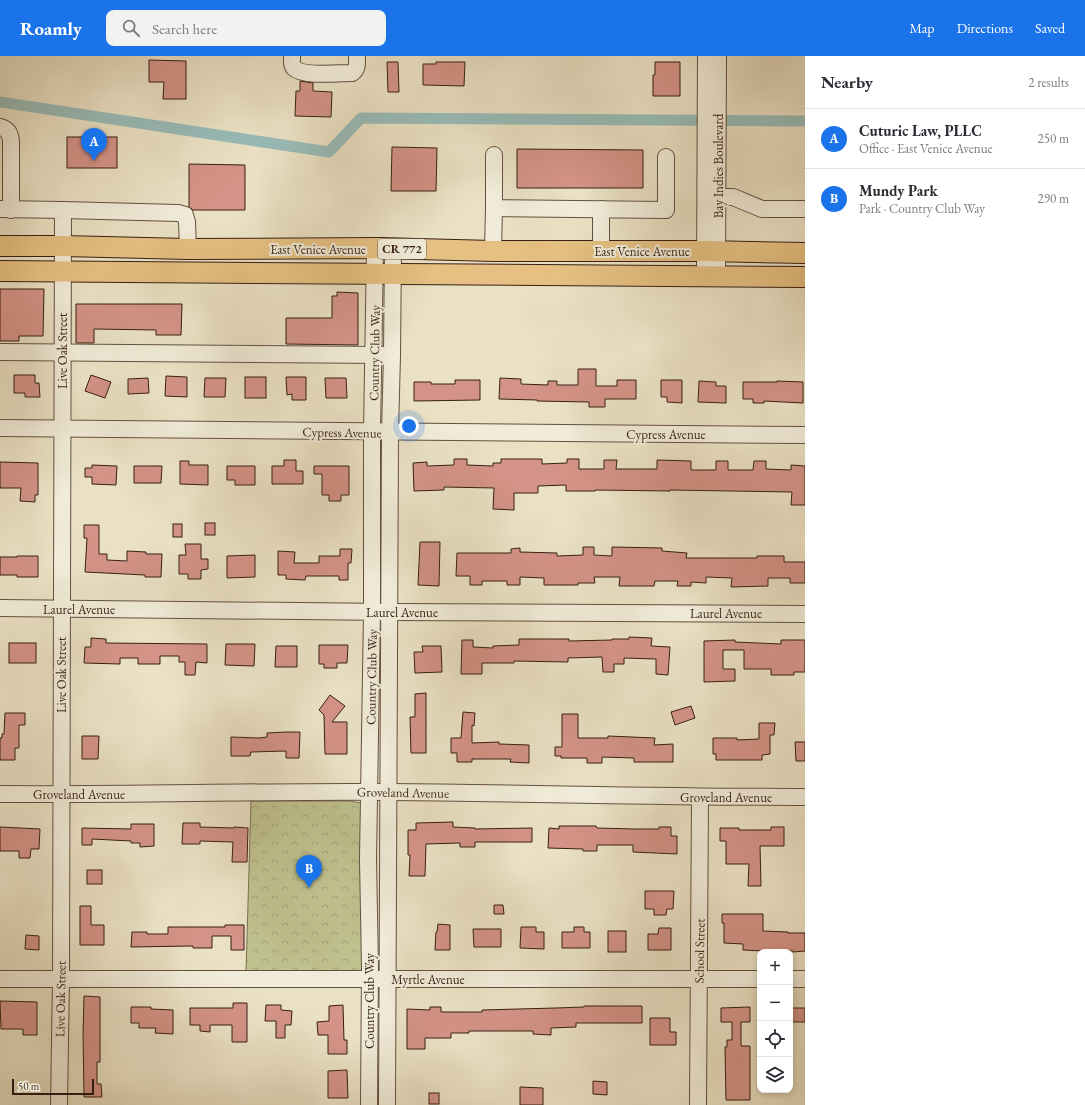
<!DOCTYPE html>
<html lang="en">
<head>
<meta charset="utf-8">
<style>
  body { margin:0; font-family:"EB Garamond",serif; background:#f2f2f3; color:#2b2b33 }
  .controls { position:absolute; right:12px; bottom:12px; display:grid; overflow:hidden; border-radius:8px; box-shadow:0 2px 6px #0003 }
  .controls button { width:36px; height:36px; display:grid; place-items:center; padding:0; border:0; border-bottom:1px solid #e1e1e2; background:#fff; color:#2b2b33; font:20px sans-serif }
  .scale { position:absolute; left:12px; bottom:10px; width:82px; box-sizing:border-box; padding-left:4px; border:2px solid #371f14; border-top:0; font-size:11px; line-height:14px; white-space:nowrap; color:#371f14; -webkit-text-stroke:3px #f1ecd9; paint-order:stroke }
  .you { position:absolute; left:409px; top:370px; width:14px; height:14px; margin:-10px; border:3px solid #fff; border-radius:50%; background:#1a73e8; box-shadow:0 0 0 6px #1a73e833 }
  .badge { display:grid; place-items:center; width:26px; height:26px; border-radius:50%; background:#1a73e8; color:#fff; font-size:13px; font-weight:700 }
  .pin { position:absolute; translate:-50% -33px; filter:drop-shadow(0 1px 2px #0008) }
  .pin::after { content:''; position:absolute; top:21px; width:14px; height:12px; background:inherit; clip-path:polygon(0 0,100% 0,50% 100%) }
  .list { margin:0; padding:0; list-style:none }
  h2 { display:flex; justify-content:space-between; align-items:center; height:52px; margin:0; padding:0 16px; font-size:17px }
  h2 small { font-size:13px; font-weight:400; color:#7c7c81 }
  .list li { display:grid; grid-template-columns:26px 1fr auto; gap:12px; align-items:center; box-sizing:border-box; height:60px; padding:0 16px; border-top:1px solid #e1e1e2 }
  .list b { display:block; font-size:15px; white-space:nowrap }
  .list p { margin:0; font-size:13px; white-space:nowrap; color:#7c7c81 }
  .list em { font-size:13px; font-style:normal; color:#7c7c81 }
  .icon { flex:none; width:22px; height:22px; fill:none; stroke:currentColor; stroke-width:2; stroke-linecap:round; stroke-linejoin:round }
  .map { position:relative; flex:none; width:805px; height:1049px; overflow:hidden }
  header { display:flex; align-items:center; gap:24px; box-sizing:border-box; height:56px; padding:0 20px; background:#1a73e8; color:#fff }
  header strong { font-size:19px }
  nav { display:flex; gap:22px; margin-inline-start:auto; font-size:14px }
  .search { width:280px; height:36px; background:#f2f2f3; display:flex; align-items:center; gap:10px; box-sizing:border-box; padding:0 14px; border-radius:8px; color:#7c7c81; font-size:15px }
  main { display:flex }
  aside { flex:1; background:#fff }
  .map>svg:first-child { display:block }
  .forest { fill:url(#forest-crowns); stroke:#7b7052 }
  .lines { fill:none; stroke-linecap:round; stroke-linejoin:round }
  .canal { stroke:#98bcb8; stroke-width:11 }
  .building { fill:#d39386; stroke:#371f14 }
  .minor-casing { stroke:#645040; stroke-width:18 }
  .major-casing { stroke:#371f14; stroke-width:22 }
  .minor { stroke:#f1ecd9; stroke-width:16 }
  .major { stroke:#e5c082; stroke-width:20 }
  .labels { text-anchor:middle; stroke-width:4; stroke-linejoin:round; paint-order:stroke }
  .shield { fill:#f1ecd9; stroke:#6f5c4f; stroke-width:1 }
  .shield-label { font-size:12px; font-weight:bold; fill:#371f14 }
  .street-label { font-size:13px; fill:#371f14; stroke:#f1ecd9 }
</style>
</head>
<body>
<header>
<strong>Roamly</strong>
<div class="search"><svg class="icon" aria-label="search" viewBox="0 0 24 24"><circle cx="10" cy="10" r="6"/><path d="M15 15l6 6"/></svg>Search here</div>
<nav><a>Map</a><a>Directions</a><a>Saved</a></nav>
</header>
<main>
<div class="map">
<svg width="805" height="1049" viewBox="0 0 805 1049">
  <defs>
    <pattern id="forest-crowns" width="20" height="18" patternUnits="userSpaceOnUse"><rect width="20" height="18" fill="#bfc18f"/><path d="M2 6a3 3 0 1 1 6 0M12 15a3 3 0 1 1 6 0" fill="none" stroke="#a5a57a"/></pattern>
  </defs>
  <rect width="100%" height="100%" fill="#eae1c4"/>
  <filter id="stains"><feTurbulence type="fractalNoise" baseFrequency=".005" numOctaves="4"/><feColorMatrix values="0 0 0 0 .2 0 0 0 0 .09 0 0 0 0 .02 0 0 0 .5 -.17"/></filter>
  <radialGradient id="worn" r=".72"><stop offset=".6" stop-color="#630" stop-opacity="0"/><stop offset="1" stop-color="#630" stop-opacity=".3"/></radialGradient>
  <polygon class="forest" points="251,745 350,745 361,747 370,911 349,919 246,916"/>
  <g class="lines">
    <polyline class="canal" points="0,46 329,96 361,62 805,65"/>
  </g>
  <g class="building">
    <polygon points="149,4 186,5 186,43 163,43 164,26 149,26"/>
    <polygon points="387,6 398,6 399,36 388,36"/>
    <polygon points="436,6 465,6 464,30 423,29 423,8 436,8"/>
    <polygon points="655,6 680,6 680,40 653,40 653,19 655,19"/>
    <polygon points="300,25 313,27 313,35 332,36 331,61 295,60 296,35 300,35"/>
    <rect x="67" y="81" width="50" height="31"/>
    <polygon points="392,91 437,92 436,135 391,135"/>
    <polygon points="517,93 643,94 643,132 517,132"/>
    <polygon points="189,108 245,109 245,154 193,154 189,151"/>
    <polygon points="0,233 44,233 43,280 19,280 19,285 0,285"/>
    <polygon points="337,236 358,237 358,289 286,288 286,262 332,262 332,240 337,240"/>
    <polygon points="76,248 182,248 181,279 156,279 156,274 94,273 94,287 76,287"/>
    <polygon points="578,313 596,313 596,330 617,330 617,324 636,324 636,343 605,343 605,351 589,351 589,346 537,345 537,344 499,343 500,322 521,323 521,328 548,329 548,325 557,325 557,329 578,329"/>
    <polygon points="14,319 35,319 35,327 39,327 40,341 25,341 25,337 14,337"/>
    <polygon points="91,319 111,326 105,342 85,335"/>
    <polygon points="166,320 187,321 187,341 165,340"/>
    <rect x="245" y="321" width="21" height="21"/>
    <polygon points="286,321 306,321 306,344 292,344 292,338 287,339"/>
    <polygon points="148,322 149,337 128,338 128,323"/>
    <polygon points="205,322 226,322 225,341 204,341"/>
    <polygon points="325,322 346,322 347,342 326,342"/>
    <polygon points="455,324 480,324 480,344 414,345 414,326 431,326 431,328 455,328"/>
    <polygon points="661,324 682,324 682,347 667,346 667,341 661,341"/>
    <polygon points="699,325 716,326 716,330 726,330 726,347 698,346"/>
    <polygon points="777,325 803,326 803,347 764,345 764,347 753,347 753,343 743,343 743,326 777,326"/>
    <polygon points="454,403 467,403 467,409 493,410 493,407 501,407 501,403 542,403 542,408 567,407 567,403 579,403 579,413 604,413 604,404 617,404 616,413 657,413 657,404 691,405 691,414 716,414 716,405 728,405 728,414 753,414 754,405 766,405 766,413 791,414 791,409 805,410 805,449 791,449 792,436 670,434 670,435 595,434 595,435 566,435 566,429 538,430 538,437 514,437 514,454 493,453 494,432 444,431 444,434 414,435 413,407 427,406 427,410 454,409"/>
    <polygon points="284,404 296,404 296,415 303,415 303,428 272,428 272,410 284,410"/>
    <polygon points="180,405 189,405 189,409 208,409 208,429 180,428"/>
    <polygon points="0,406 38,407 38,439 35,439 35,446 20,445 21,432 0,432"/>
    <polygon points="92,409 117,410 116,429 92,428 92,421 85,421 85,412 92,412"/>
    <polygon points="134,410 162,410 161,427 134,427"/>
    <polygon points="227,410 255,410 255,429 235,429 235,424 227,424"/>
    <polygon points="314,410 349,410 349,439 341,439 341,445 329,445 329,439 322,439 322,418 314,418"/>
    <rect x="205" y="467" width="10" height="12"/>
    <rect x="173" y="468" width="9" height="13"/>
    <polygon points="84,469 99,469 99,498 107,498 107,504 127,505 127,495 146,496 146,498 162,498 161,521 145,521 145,519 85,516 87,482 84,482"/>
    <polygon points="420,486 440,486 439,530 418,529"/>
    <polygon points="185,488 201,488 201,503 208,503 208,513 201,514 201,523 188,523 188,518 179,518 179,499 186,499"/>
    <polygon points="583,491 594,491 594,499 612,500 612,491 662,492 662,495 687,497 686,502 757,502 757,500 784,500 784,506 805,506 805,527 790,527 790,522 768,522 768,530 731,531 732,522 706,521 706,527 691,526 691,530 677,530 678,525 655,525 654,530 619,530 620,521 594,521 595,527 578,527 578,529 544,529 544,522 520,521 520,529 507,529 507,525 482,525 482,529 470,529 470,520 456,520 457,497 511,497 511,493 520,492 520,496 557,497 557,500 583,499"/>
    <polygon points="340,493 352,493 351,507 348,507 348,524 339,524 339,520 306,520 305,524 286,523 286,519 278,519 278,495 295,496 294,507 319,507 319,500 340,500"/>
    <polygon points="255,499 255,521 227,522 227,500"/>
    <polygon points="17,500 38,500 38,521 17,521 17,519 0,519 0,501 17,501"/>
    <polygon points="629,581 652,582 651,590 670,591 668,619 656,618 656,603 624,602 624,608 614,608 614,616 603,616 602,601 568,602 568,606 514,605 514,607 482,607 482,618 461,618 462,584 473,584 473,591 493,592 493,590 519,589 519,583 569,583 569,585 612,584 612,583 629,583"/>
    <polygon points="91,582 106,583 106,587 207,588 207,607 196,606 195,619 185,619 185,606 179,606 179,600 160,600 160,608 138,608 138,602 120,602 120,608 84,607 85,591 91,591"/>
    <polygon points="735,584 735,586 781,588 781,584 805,584 805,616 794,616 794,619 771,619 771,613 744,613 744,594 723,594 723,613 735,613 735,625 704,626 704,585"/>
    <rect x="9" y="587" width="27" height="20"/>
    <polygon points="226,588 255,588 254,610 225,609"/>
    <polygon points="319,589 348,589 347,607 337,607 337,612 324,612 324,608 319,608"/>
    <polygon points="276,590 297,590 297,611 275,611"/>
    <polygon points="422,590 441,590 442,616 415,617 414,596 423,596"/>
    <polygon points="426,637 426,697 411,697 410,661 415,661 415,638"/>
    <polygon points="330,639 345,650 332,666 347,666 347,698 325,698 324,659 319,654"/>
    <polygon points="691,650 695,662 675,669 671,656"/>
    <polygon points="463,656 475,657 474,670 472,669 472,687 499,686 499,688 529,689 529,707 510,706 511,703 472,703 472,706 457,706 457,697 451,697 451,682 461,682"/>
    <polygon points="5,657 25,657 25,669 19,669 19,692 15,692 15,704 0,704 0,682 2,682 2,678 4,678"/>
    <polygon points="562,658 578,658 578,682 608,682 608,680 655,682 654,689 673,688 673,706 634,706 634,702 602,701 602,707 587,707 587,702 561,702 561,700 555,700 555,691 562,691"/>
    <polygon points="759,667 775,667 774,679 770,679 770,698 762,699 762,704 716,704 716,698 713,698 713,682 737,682 737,684 759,683"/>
    <polygon points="286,676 300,676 299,702 286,702 286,695 251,696 250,700 231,700 231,681 259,682 267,681 267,677"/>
    <polygon points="82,680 99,680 98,703 82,703"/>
    <polygon points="795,686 805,686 805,705 796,705"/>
    <polygon points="453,766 453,771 475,772 475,773 532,772 532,786 475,786 475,791 460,791 460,787 426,788 425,820 409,820 410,799 408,799 408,774 416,774 416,767"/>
    <polygon points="183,767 200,767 200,771 234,772 234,771 248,772 247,806 232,806 233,786 200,785 200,788 182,788"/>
    <polygon points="131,768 154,768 154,790 140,791 140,787 131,787 131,785 92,783 92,789 82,789 82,772 131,773"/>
    <polygon points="559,770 596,770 597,772 634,773 659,773 659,771 671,771 671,780 677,780 677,798 633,796 633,789 597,789 597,795 583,795 583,793 548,792 549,772 559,773"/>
    <polygon points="0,771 40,773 39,793 31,793 30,802 19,802 19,795 0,795"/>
    <polygon points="771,771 784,771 784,790 760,790 761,830 748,830 749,808 726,808 726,785 720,785 720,772 739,772 739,774 771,774"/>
    <rect x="87" y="814" width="15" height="14"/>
    <polygon points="645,835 674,835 673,853 667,853 666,859 654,859 654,853 645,853"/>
    <polygon points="494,849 503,849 504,858 494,858"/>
    <polygon points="80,850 91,850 91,869 104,869 104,889 80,889"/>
    <polygon points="722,858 763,858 763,875 788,876 788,877 805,877 805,895 793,896 793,895 763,894 763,895 743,894 743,888 724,887 724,867 722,867"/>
    <polygon points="438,868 450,869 450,894 435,894 436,876 437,876"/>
    <polygon points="225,869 244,869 244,894 231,894 231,880 212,880 212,892 193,892 193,890 131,891 132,876 147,876 147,878 168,878 168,871 225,871"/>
    <polygon points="521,871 536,871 536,876 544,876 544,893 520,892"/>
    <polygon points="574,871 584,871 584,876 590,876 590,892 562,892 562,876 574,876"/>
    <polygon points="659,872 671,872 671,894 648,894 648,878 658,878"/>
    <polygon points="473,873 501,873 501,891 474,891"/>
    <rect x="608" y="875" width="18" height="21"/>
    <polygon points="26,879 39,880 39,894 25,893"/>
    <polygon points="84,940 100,941 100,1006 97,1006 97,1028 101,1028 102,1041 84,1041 83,978"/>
    <polygon points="0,945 37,946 37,979 23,979 23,973 1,973"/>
    <polygon points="233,947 247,947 247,986 232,986 232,969 210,969 210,976 200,975 200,969 190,969 190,952 233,952"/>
    <polygon points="266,949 281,949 281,954 292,955 291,969 285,969 285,982 276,982 276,965 265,965"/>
    <polygon points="343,949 344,984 347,984 347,998 328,998 328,979 318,979 317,966 329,965 329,950"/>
    <polygon points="584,950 642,950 642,967 576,967 576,971 551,972 551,979 533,978 533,975 469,975 469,977 451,977 451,982 425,982 425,993 407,993 407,953 430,954 430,951 441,951 441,956 482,956 482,954 556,952 584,951"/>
    <polygon points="131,951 151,951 151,953 173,954 173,978 155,977 156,972 139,972 139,967 131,967"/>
    <polygon points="750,951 750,966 741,966 741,990 750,990 750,1044 726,1044 725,991 727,991 727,984 732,984 732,966 721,966 721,952"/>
    <rect x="790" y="952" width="15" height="14"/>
    <polygon points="650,962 670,962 670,976 676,976 676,989 650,989"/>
    <polygon points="347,1014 348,1042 328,1042 328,1015"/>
    <polygon points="593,1025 607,1026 607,1039 593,1038"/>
    <polygon points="520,1031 543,1032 543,1049 520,1049"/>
    <rect x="429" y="1037" width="10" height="11"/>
  </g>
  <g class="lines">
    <g class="minor-casing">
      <g id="minor">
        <path d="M292,0c0,4 -1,9 2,12 9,9 45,5 58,5 6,-4 5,-10 5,-17"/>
        <path d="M0,71c8,2 10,6 11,14v69"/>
        <polyline points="494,99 494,152 666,154 666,101"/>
        <polyline points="717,141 733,141 762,153 805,153"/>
        <polyline points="0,153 63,154 61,923 59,1049"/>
        <polyline points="601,153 601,195"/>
        <polyline points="63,154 178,157 185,159 187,166 188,193"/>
        <polyline points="493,195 494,152"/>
        <polyline points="705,220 706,0"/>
        <polyline points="717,220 718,0"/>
        <polyline points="0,296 385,299"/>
        <polyline points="0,372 805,379"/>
        <polyline points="0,552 389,556 805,558"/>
        <path d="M0,738c129,1 259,-3 388,-2 139,1 278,5 417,5"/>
        <polyline points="0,923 760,923"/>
        <polyline points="790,923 805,923"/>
        <polyline points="369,1049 370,911 368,803 372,556 372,376 375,192"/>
        <polyline points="387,1049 390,376 392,299 393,192"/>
        <polyline points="698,1049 700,741"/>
      </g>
    </g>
    <g class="major-casing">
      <g id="major">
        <polyline points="0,190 63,190 188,193 380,192 493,195 705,195 805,197"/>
        <polyline points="0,215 805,221"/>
      </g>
    </g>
    <use href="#minor" class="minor"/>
    <use href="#major" class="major"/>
  </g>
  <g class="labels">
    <rect class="shield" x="378" y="183" width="48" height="20" rx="3"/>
    <g class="shield-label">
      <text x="402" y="197">CR 772</text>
    </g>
    <g class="street-label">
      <text transform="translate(718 110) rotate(-90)" y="5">Bay Indies Boulevard</text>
      <text x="318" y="198">East Venice Avenue</text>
      <text x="642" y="200">East Venice Avenue</text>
      <text transform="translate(62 295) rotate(-90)" y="5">Live Oak Street</text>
      <text transform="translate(374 297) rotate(-89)" y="5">Country Club Way</text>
      <text transform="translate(342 376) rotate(1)" y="5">Cypress Avenue</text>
      <text x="666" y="383">Cypress Avenue</text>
      <text x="79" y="558">Laurel Avenue</text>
      <text x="402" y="561">Laurel Avenue</text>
      <text x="726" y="562">Laurel Avenue</text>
      <text transform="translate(61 619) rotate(-90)" y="5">Live Oak Street</text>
      <text transform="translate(371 621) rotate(-89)" y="5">Country Club Way</text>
      <text transform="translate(403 736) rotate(1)" y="5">Groveland Avenue</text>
      <text x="79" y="743">Groveland Avenue</text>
      <text x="726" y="746">Groveland Avenue</text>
      <text transform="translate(699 895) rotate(-89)" y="5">School Street</text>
      <text x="428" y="928">Myrtle Avenue</text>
      <text transform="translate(60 943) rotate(-89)" y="5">Live Oak Street</text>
      <text transform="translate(369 945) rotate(-90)" y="5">Country Club Way</text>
    </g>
  </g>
  <rect width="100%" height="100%" filter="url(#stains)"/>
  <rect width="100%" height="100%" fill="url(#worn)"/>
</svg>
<div class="controls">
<button>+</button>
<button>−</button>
<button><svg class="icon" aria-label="locate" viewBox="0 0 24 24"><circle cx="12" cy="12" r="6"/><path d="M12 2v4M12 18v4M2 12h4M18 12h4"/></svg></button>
<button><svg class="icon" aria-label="layers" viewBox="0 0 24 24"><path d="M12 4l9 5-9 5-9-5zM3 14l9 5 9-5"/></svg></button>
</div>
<div class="scale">50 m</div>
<div class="you"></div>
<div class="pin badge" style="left:94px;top:105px">A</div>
<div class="pin badge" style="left:309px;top:832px">B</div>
</div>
<aside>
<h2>Nearby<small>2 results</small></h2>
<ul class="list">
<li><span class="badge">A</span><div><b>Cuturic Law, PLLC</b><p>Office · East Venice Avenue</p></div><em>250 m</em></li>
<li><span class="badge">B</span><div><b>Mundy Park</b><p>Park · Country Club Way</p></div><em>290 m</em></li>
</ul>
</aside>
</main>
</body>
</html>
